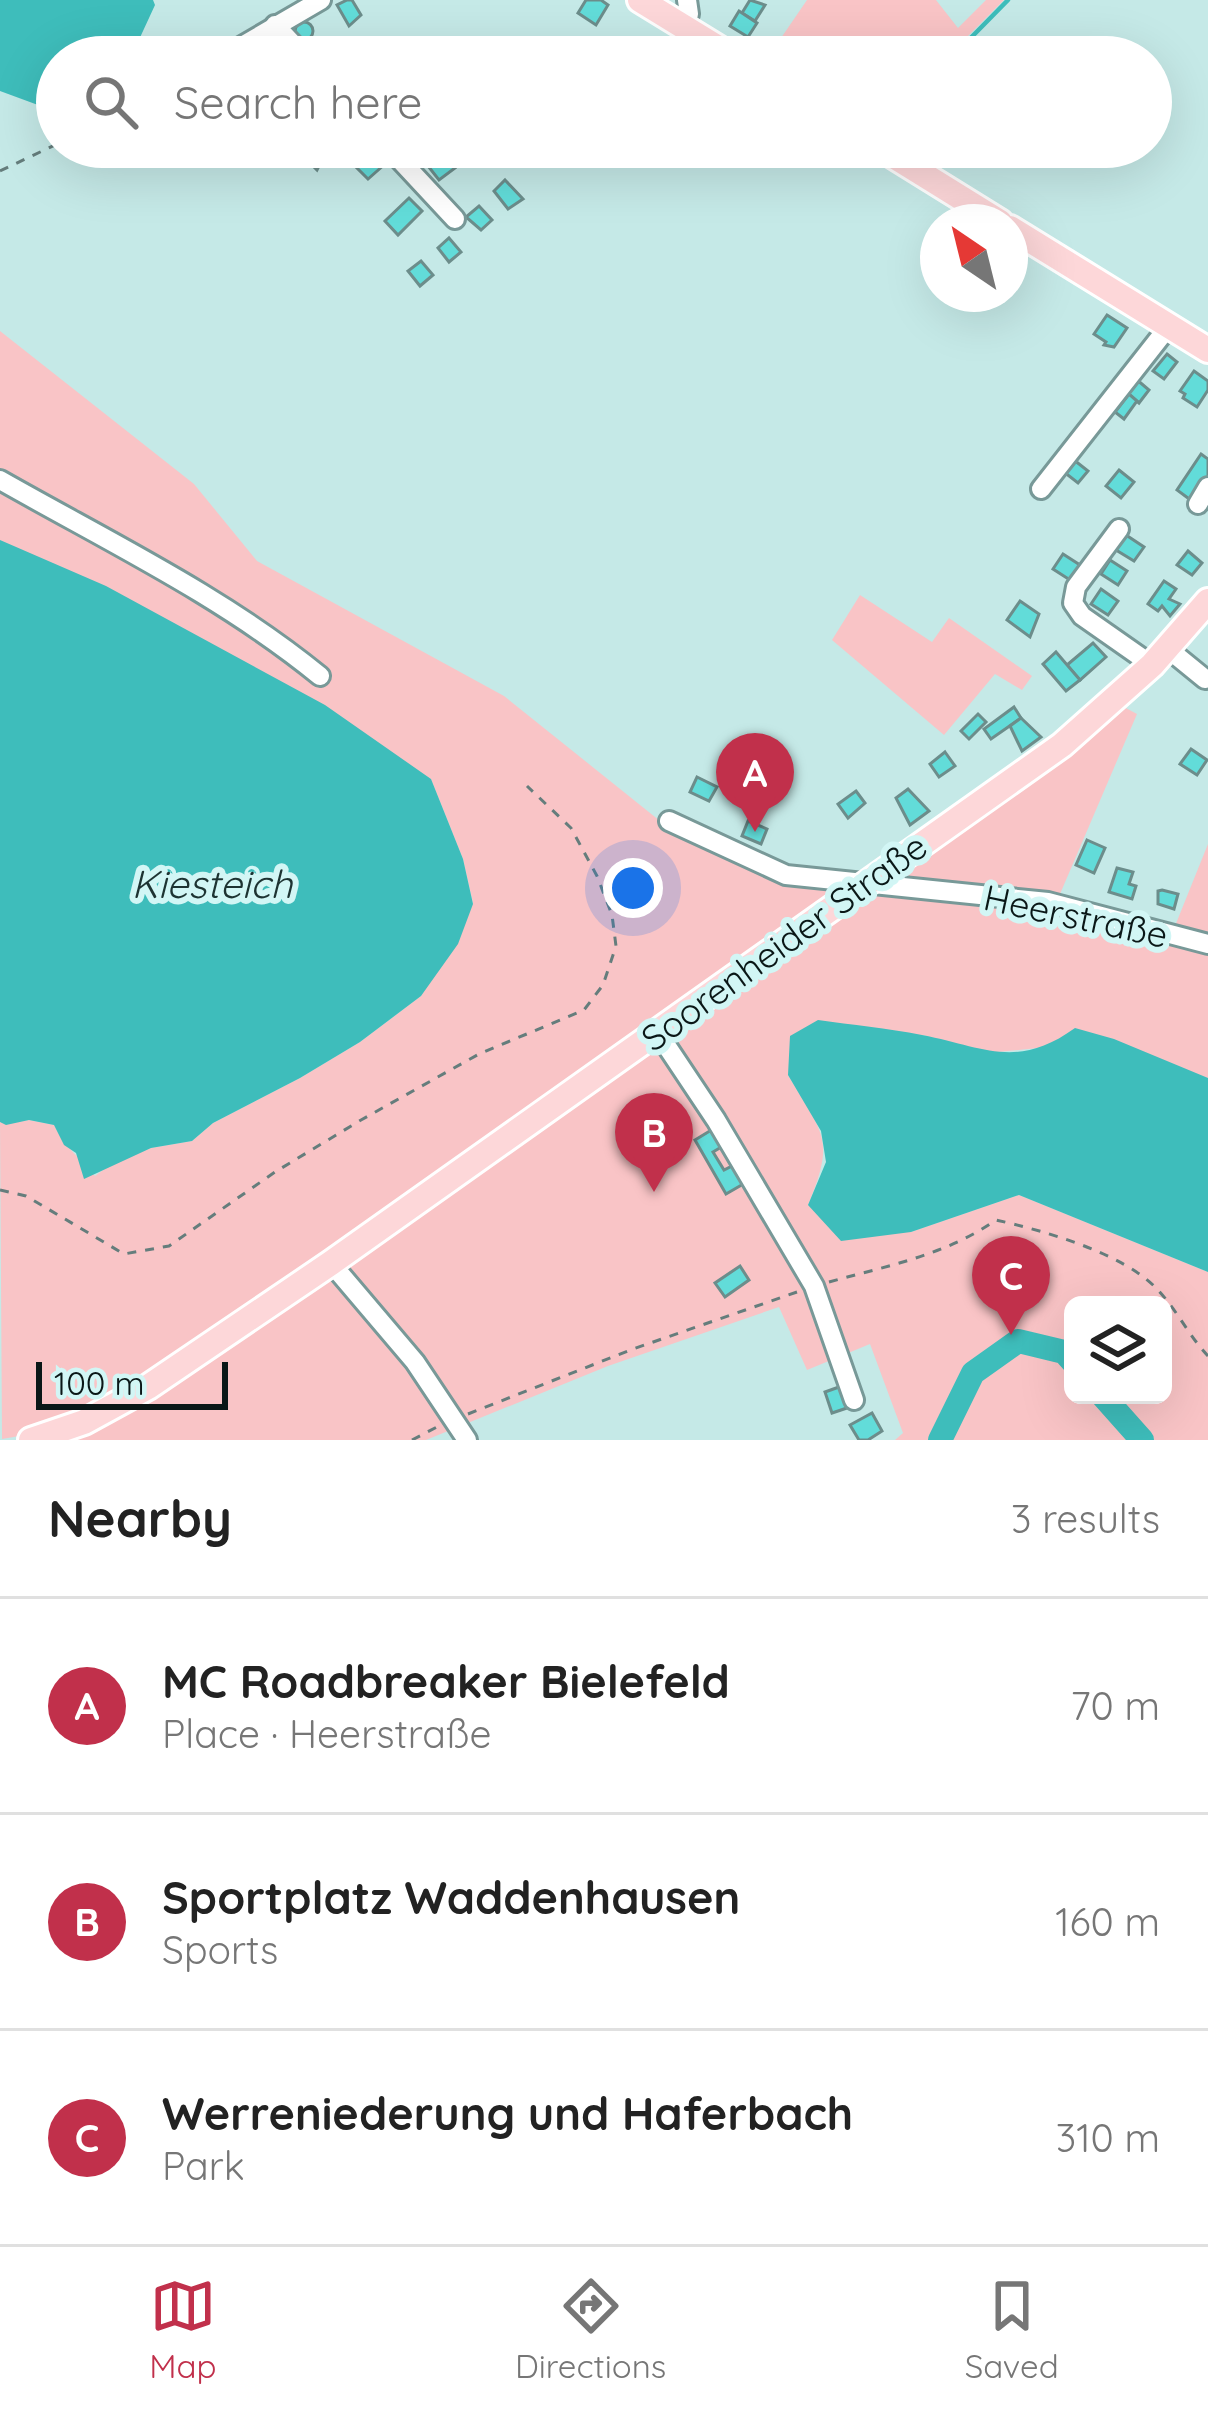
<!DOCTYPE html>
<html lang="en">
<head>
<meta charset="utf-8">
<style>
  body { margin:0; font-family:Quicksand,sans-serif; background:#f6f6f6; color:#222 }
  .controls { position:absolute; right:36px; bottom:36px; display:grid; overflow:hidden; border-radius:18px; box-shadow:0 12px 48px #0002 }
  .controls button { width:108px; height:108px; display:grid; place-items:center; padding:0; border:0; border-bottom:3px solid #e0e0e0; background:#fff; color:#222; font:60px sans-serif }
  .compass { position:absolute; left:920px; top:204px; width:108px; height:108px; border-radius:50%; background:#fff; box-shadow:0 12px 48px #0002; rotate:325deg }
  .scale { position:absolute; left:36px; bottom:30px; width:192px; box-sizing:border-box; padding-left:12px; border:6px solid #0a1717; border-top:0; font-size:33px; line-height:42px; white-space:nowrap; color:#0a1717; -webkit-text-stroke:9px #d2f6f5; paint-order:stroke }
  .you { position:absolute; left:633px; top:888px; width:42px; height:42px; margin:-30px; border:9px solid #fff; border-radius:50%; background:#1a73e8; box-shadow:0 0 0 18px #1a73e833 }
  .badge { display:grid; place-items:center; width:78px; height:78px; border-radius:50%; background:#c1304b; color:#fff; font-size:39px; font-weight:700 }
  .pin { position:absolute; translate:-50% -99px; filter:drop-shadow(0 3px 6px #0008) }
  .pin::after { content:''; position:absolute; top:63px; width:42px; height:36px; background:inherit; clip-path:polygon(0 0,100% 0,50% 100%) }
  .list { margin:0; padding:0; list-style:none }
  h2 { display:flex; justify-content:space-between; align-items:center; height:156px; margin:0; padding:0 48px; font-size:51px }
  h2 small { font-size:39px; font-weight:400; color:#767676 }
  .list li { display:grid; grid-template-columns:78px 1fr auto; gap:36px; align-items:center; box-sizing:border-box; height:216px; padding:0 48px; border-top:3px solid #e0e0e0 }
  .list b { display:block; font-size:45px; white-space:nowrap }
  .list p { margin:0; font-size:39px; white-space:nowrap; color:#767676 }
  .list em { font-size:39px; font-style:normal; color:#767676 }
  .icon { flex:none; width:66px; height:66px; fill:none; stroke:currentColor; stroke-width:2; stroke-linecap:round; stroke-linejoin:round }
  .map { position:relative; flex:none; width:1208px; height:1440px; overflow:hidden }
  .search { position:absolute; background:#fff; box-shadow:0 12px 48px #0002; left:36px; right:36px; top:36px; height:132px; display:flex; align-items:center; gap:30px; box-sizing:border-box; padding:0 42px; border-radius:66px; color:#767676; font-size:45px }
  .sheet { height:804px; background:#fff }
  nav { display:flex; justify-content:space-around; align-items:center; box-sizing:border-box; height:168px; border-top:3px solid #e0e0e0; background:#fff; font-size:33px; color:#767676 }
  nav a { display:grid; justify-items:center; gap:6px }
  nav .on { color:#c1304b }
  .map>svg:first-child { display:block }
  .green { fill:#f9c4c6; fill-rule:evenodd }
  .water { fill:#3ebdbb }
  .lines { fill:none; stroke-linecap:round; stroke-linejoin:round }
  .stream { stroke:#3ebdbb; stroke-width:4.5 }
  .river { stroke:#3ebdbb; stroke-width:24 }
  .building { fill:#62dcd9; stroke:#6c8d8b; stroke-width:3 }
  .minor-casing { stroke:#789998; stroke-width:24 }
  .major-casing { stroke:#fff; stroke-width:30 }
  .path { stroke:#657d7c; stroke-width:3; stroke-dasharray:9 9; stroke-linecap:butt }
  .minor { stroke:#fff; stroke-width:18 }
  .major { stroke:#fdd7d9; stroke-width:24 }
  .labels { text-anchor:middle; stroke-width:12; stroke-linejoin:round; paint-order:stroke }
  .street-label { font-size:36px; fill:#0a1717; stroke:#d2f6f5 }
  .water-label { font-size:39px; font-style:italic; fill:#1d3332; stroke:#d2f6f5 }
</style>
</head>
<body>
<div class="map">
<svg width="1208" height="1440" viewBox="0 0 1208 1440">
  <rect width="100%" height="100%" fill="#c5e9e7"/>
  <g class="green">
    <polygon points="807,0 936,0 958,28 986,0 1004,0 947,57 768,57"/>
    <path d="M0,331l194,153 63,77 247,135 176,141 98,41 73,7 -356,253 -388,266 -59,27 -46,8 -2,-317 7,2 22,-4 25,5c10,21 26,33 41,51l16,-12 40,-16 41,-7 21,-18 87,-45 60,-36 61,-46 52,-93 -10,-44 -32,-80 -431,-239z"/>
    <polygon points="860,595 932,642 949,618 1032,676 1022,690 995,674 944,735 832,640"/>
    <polygon points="1122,706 1137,714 1060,894 888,876"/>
    <polygon points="1208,844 1208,935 1175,926"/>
    <path d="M867,889l182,21 159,43v125l-160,-31 -61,6 -64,-18 -135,40c35,60 48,63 20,130l103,27 108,-37 189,77v168h-313l8,-7 -33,-89 -63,26 -28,-63 -171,59 -182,74h-366zM1073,1305h90v90h-90z"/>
  </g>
  <g class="water">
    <polygon points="0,0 153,0 155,5 131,57 57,57 57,97 38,105 0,91"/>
    <polygon points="0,540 106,586 325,705 431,779 463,859 473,904 458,944 421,996 360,1042 300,1078 213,1123 192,1141 151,1148 84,1179 76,1153 64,1145 54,1125 29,1120 6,1125 0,1122"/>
    <path d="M818,1020c34,5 69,8 104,15 62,12 95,35 153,-7l39,11 94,39v194l-189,-77 -108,37 -70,9 -33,-36 18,-43 -5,-31 -33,-56 2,-39z"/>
  </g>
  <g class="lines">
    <polyline class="stream" points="952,57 1008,0"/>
    <g class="river">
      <polyline points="1102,1395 1142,1440"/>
      <polyline points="940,1440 973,1373 1018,1341 1064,1352 1073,1362"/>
    </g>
  </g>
  <g class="building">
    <polygon points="347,0 352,0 361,15 349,26 337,5"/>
    <polygon points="586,0 601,0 608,5 596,25 578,13"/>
    <polygon points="750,0 765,5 755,21 742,13"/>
    <polygon points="739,11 757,23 748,37 730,26"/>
    <circle cx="304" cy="31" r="9"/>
    <polygon points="274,40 290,57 258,55"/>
    <polygon points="316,147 326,152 317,170 305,158"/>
    <polygon points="373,151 385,164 368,179 356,167"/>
    <polygon points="444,154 455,168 439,180 428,166"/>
    <polygon points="505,180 523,199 508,209 494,191"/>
    <polygon points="409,198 422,211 398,235 385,221"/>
    <polygon points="479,206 492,220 481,230 466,217"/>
    <polygon points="449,238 461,252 449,262 438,248"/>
    <polygon points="421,261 433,275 420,286 408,271"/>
    <polygon points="1107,315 1127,328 1114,347 1104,345 1106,342 1094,334"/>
    <polygon points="1167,354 1177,362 1164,379 1153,371"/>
    <polygon points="1194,371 1208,381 1208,390 1197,407 1183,398 1185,394 1180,391"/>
    <polygon points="1136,379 1149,390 1139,403 1122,389"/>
    <polygon points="1129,394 1137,401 1124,419 1115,412"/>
    <polygon points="1201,454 1208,459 1208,477 1192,501 1177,490"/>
    <polygon points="1074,460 1088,471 1078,483 1064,472"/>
    <polygon points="1119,470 1134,482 1121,498 1106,486"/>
    <polygon points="1126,535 1144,547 1134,561 1116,550"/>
    <polygon points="1188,551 1202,563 1192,575 1177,565"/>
    <polygon points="1063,554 1080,565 1070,580 1053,569"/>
    <polygon points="1110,560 1127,571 1118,585 1101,574"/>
    <polygon points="1164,581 1176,589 1169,599 1180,604 1170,616 1162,606 1158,611 1148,604"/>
    <polygon points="1101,589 1118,601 1108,615 1091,604"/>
    <polygon points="1020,601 1039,614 1030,637 1007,620"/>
    <polygon points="1093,643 1106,657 1080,680 1067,665"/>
    <polygon points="1056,652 1080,680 1066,691 1043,664"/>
    <polygon points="1014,707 1021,718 991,739 984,729"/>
    <polygon points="978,714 986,722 969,739 961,731"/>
    <polygon points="1021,718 1041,737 1022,751 1010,726"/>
    <polygon points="1191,749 1207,760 1197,775 1180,764"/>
    <polygon points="945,752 955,766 939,777 930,764"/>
    <polygon points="697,777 717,787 709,801 690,792"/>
    <polygon points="908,789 929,811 910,825 896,798"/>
    <polygon points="856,791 865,803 848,818 838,804"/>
    <polygon points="748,821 767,829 761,844 742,836"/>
    <polygon points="1087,840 1105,848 1094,873 1076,865"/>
    <polygon points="1117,868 1133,872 1129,884 1136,886 1132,899 1109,892"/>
    <polygon points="1162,890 1178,894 1174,909 1158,904 1158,891"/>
    <polygon points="713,1129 723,1146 713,1152 724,1170 734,1165 745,1183 726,1194 695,1140"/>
    <polygon points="740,1266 749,1280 725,1297 715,1283"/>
    <polygon points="839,1387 847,1408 832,1413 825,1392"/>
    <polygon points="872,1413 882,1431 868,1440 859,1440 850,1425"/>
  </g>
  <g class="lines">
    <g class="minor-casing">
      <g id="minor">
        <polyline points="687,0 689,14"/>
        <polyline points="275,25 305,57"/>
        <polyline points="223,57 321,0"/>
        <polyline points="388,147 455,219"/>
        <path d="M0,480c109,62 222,116 320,196"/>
        <polyline points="1041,489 1169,326"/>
        <polyline points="1198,504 1208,487"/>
        <polyline points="1119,529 1076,587 1073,603 1082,616 1152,665"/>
        <polyline points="1167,648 1205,679"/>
        <polyline points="669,821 786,875 1048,902 1208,944"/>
        <polyline points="658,1033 716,1120 814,1286 854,1400"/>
        <polyline points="331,1263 415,1362 467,1440"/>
      </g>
    </g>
    <g class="major-casing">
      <g id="major">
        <polyline points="640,0 733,57"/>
        <polyline points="879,147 1000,222"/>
        <polyline points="1010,228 1208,350"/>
        <polyline points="31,1440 84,1422 148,1387 331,1263 1062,745 1152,665 1208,601"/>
      </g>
    </g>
    <g class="path">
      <polyline points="749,52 760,57"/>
      <polyline points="0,171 57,144"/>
      <polyline points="0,1190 26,1196 124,1254 169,1246 275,1172 361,1120 479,1054 584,1010 603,985 616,946 612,915 597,876 571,828 527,786"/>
      <path d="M829,1282c58,-16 117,-27 167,-62 49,11 127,33 161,69 20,21 32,47 51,67"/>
      <polyline points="468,1414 633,1349 797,1292"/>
      <polyline points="412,1440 437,1427"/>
    </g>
    <use href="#minor" class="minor"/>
    <use href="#major" class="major"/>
  </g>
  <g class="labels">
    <g class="street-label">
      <text transform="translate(1076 916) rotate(12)" y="13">Heerstraße</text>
      <text transform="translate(784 942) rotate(-36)" y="13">Soorenheider Straße</text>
    </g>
    <g class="water-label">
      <text x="212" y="898">Kiesteich</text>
    </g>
  </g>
</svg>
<div class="controls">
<button><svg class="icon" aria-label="layers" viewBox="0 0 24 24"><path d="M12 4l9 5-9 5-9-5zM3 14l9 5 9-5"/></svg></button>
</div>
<svg class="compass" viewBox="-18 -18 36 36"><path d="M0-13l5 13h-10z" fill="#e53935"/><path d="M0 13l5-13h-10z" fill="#767676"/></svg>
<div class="scale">100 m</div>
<div class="you"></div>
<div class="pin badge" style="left:755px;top:832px">A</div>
<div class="pin badge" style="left:654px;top:1192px">B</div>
<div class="pin badge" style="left:1011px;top:1335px">C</div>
<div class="search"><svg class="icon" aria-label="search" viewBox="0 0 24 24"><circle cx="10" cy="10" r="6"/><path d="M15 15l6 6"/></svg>Search here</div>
</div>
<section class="sheet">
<h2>Nearby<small>3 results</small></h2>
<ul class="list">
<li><span class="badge">A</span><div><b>MC Roadbreaker Bielefeld</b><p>Place · Heerstraße</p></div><em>70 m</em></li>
<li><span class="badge">B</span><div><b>Sportplatz Waddenhausen</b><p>Sports</p></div><em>160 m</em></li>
<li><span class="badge">C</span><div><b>Werreniederung und Haferbach</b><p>Park</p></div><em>310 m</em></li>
</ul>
</section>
<nav>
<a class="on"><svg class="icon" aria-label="map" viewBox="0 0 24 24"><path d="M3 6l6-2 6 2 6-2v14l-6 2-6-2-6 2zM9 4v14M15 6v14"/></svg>Map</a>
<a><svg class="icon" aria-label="directions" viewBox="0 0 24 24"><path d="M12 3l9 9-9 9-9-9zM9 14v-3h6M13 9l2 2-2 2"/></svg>Directions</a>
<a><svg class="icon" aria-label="saved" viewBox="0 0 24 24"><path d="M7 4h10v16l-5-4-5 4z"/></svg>Saved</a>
</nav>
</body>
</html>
